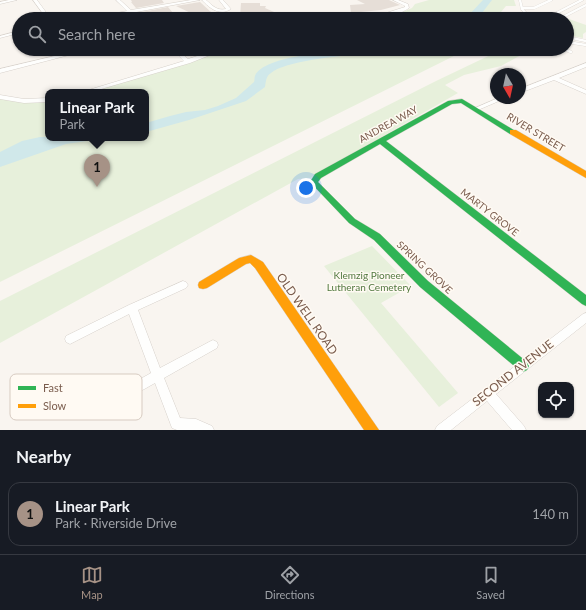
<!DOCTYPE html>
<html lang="en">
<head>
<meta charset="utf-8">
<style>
  body { margin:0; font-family:Lato,sans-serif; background:#20242c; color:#f1f3f6 }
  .controls { position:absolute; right:12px; bottom:12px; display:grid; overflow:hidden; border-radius:8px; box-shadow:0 1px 3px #0004 }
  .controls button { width:36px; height:36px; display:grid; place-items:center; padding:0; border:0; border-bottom:1px solid #363941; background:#171b24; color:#f1f3f6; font:20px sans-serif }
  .compass { position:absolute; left:490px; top:68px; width:36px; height:36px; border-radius:50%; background:#171b24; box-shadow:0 1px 3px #0004; rotate:171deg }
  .you { position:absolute; left:306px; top:188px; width:14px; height:14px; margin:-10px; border:3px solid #fff; border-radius:50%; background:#1a73e8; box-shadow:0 0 0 6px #1a73e833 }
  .badge { display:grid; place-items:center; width:26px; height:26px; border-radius:50%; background:#a69286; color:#111; font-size:13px; font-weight:700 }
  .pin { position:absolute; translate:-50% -33px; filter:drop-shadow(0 1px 2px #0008) }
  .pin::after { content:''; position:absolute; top:21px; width:14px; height:12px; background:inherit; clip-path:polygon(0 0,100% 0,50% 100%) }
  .popup { position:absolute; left:45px; top:89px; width:104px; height:52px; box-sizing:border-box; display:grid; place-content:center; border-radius:8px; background:#171b24; filter:drop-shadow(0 1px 3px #0005); font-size:13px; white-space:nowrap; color:#9ea1a6 }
  .popup b { font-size:15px; color:#f1f3f6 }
  .popup::after { content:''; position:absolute; left:50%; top:100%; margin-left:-8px; border:8px solid transparent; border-top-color:#171b24 }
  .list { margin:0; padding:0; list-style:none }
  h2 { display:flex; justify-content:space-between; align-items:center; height:52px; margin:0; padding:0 16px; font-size:17px }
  h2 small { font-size:13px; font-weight:400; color:#9ea1a6 }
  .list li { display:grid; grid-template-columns:26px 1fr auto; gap:12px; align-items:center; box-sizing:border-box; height:64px; margin:0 8px 8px; padding:0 8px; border:1px solid #363941; border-radius:12px }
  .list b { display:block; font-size:15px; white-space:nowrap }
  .list p { margin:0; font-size:13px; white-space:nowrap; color:#9ea1a6 }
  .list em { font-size:13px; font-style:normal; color:#9ea1a6 }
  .icon { flex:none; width:22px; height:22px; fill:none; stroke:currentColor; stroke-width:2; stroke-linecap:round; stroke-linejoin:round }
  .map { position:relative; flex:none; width:586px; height:430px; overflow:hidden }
  .search { position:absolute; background:#171b24; box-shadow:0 1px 3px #0004; left:12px; right:12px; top:12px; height:44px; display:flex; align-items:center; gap:10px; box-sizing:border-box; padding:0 14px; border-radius:22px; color:#9ea1a6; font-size:15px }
  .sheet { height:124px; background:#171b24 }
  nav { display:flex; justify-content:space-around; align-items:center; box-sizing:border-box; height:56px; border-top:1px solid #363941; background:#171b24; font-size:11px; color:#9ea1a6 }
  nav a { display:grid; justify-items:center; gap:2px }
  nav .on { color:#a69286 }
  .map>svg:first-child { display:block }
  .green { fill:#e7f0db }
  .water { fill:#d0e8ea }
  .building { fill:#e6ded7 }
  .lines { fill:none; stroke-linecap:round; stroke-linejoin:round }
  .lane-casing { stroke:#d7d1cb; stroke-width:3 }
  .street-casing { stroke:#d7d1cb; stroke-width:1 }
  .fast-casing { stroke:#d9d2cb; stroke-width:1 }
  .slow-casing { stroke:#d9d2cb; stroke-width:1 }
  .lane { stroke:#fefefd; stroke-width:2.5 }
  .street { fill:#fefefd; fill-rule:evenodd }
  .fast { fill:#30b455; fill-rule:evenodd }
  .slow { fill:#ff9f0a; fill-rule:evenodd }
  .labels { text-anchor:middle; stroke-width:3; stroke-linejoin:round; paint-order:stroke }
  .street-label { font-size:10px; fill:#7a5c4d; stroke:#fffaf3 }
  .park-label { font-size:10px; fill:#537a41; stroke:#fffaf3 }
  .near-street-label { font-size:12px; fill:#7a5c4d; stroke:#fffaf3 }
  .key { fill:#fffaf3; stroke:#d7cbc1; stroke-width:1 }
  .key-label { font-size:11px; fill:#7a5c4d }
</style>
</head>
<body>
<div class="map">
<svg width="586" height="430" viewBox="0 0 586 430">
  <rect width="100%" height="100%" fill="#f9f5f0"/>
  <g class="green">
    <polygon points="429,0 514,0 516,6 506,6 501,12 503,17 500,19 347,19 405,11 412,8 415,4"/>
    <polygon points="569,19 586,25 586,32 583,34 583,38 567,35 567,20"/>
    <path d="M226,49h242l-468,233v-185c18,5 29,5 48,4v37h98v-46h-58l109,-32z"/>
    <polygon points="503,49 532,49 501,66 464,75 445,85 458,93 310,178 298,179 0,343 0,301 436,81"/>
    <polygon points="372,246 411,286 381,303 458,393 439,407 324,266"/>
  </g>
  <g class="water">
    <polygon points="483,0 492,0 482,13 476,19 465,19"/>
    <path d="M359,49h67c-15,4 -29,0 -43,2 -9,0 -17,3 -25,3 -19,2 -73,7 -87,19 -5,3 -5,8 -6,14l-19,14 -57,19 -43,12v-9l24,-7 16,-4 19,-2 13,-4 18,-8 18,-16c1,-2 0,-4 1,-6 8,-21 84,-25 104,-27z"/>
    <polygon points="40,137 48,137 48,138 107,138 66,144 0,167 0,152 22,141"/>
  </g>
  <g class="building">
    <polygon points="131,0 162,0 164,3 136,8 131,2 132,2"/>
    <polygon points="357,0 389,0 400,5 381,10 351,13 350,5 365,4"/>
    <polygon points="200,2 212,13 199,17 176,6"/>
    <polygon points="241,3 260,3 260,6 266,6 265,8 290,19 242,19 242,17 240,17"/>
    <polygon points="168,7 173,13 147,17 142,12"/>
  </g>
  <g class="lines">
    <g class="lane-casing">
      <g id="lane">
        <polyline points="520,0 522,9 531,19"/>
        <polyline points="522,8 534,8 551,0"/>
        <polyline points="528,15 547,17"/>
        <polyline points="545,19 582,0"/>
        <polyline points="559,19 586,5"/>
        <polyline points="567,37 586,41"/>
        <polyline points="567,42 586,45"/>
        <polyline points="564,49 571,52"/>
      </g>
    </g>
    <g class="street-casing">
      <g id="street">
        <polygon points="9,0 17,0 0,4 0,2"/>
        <polygon points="33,0 37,0 51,19 47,19"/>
        <polygon points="116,0 120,0 131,10 191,0 200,0 131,13 95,19 85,19 127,11"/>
        <path d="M202,0h4c7,6 11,11 20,9l-7,-9h4l8,9c-11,7 -21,0 -29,-9z"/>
        <path d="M393,0h5l10,4 1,4c-15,11 -50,11 -68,11l45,-6 19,-6v-1z"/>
        <polygon points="19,31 19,33 0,38 0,36"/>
        <polygon points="84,49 92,49 0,73 0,69"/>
        <polygon points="172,49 177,49 188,59 219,49 225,49 190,63 91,92 82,92 184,61"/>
        <polygon points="586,63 586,67 559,78 586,90 586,94 554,80 520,93 520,89"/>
        <polygon points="0,95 24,99 48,98 48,102 24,103 0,99"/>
        <polygon points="498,98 506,98 478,110 474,110 473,109"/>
        <polygon points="183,281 186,282 188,285 186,288 138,310 160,368 209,342 213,340 217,342 218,345 217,348 164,378 180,418 196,419 212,426 214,430 177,430 172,428 155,383 102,413 98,415 94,413 92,409 94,405 151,373 129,314 70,344 66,342 65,339 66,336 129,305"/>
        <polygon points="586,313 586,323 496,394 524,426 526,430 512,430 487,401 451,430 435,430 437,426 583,314"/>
      </g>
    </g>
    <g class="fast-casing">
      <polygon id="fast" points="462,99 517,132 516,134 510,134 461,103 452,104 386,141 586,295 586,306 582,304 380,144 321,178 318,182 355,219 380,234 428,281 527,362 529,366 527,370 523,372 519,370 420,287 374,240 349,223 310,182 315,174 448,101"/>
    </g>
    <g class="slow-casing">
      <g id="slow">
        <polygon points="510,130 516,130 586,171 586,178 510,134"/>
        <polygon points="251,255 263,262 379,430 364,430 255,268 250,263 246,264 207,288 203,289 199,288 198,285 199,282 239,258"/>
      </g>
    </g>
    <use href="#lane" class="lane"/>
    <use href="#street" class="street"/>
    <use href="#fast" class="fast"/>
    <use href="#slow" class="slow"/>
  </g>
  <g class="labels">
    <g class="street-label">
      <text transform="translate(388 124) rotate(-29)" y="4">ANDREA WAY</text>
      <text transform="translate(536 132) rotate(31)" y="4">RIVER STREET</text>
      <text transform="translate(490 212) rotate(38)" y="4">MARTY GROVE</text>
      <text transform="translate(425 267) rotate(43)" y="4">SPRING GROVE</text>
    </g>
    <g class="park-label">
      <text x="369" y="279">Klemzig Pioneer<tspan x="369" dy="12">Lutheran Cemetery</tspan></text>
    </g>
    <g class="near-street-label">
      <text transform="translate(307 314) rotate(55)" y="4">OLD WELL ROAD</text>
      <text transform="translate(513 373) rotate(-38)" y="4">SECOND AVENUE</text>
    </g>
  </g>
  <rect x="10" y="374" width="132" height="46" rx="6" class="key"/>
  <rect x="18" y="386" width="18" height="4" fill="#30b455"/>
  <rect x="18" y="404" width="18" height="4" fill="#ff9f0a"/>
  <g class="key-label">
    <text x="43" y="392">Fast</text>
    <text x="43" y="410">Slow</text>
  </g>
</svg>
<div class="controls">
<button><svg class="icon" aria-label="locate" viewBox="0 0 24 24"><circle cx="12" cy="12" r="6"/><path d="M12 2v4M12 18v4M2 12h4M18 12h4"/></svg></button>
</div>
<svg class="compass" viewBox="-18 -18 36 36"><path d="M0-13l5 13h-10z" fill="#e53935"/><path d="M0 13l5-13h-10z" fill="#9ea1a6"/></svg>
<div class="you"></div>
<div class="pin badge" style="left:97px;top:187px">1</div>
<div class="popup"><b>Linear Park</b>Park</div>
<div class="search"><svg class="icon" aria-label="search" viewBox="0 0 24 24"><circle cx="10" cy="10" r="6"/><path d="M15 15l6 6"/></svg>Search here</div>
</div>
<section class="sheet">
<h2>Nearby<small></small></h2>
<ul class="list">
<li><span class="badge">1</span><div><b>Linear Park</b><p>Park · Riverside Drive</p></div><em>140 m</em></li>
</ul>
</section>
<nav>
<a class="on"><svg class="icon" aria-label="map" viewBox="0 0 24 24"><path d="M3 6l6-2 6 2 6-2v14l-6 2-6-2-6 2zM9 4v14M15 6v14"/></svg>Map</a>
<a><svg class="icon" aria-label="directions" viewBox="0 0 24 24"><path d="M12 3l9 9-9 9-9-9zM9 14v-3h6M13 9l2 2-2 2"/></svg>Directions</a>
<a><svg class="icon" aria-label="saved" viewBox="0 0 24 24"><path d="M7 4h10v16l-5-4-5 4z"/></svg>Saved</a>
</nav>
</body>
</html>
